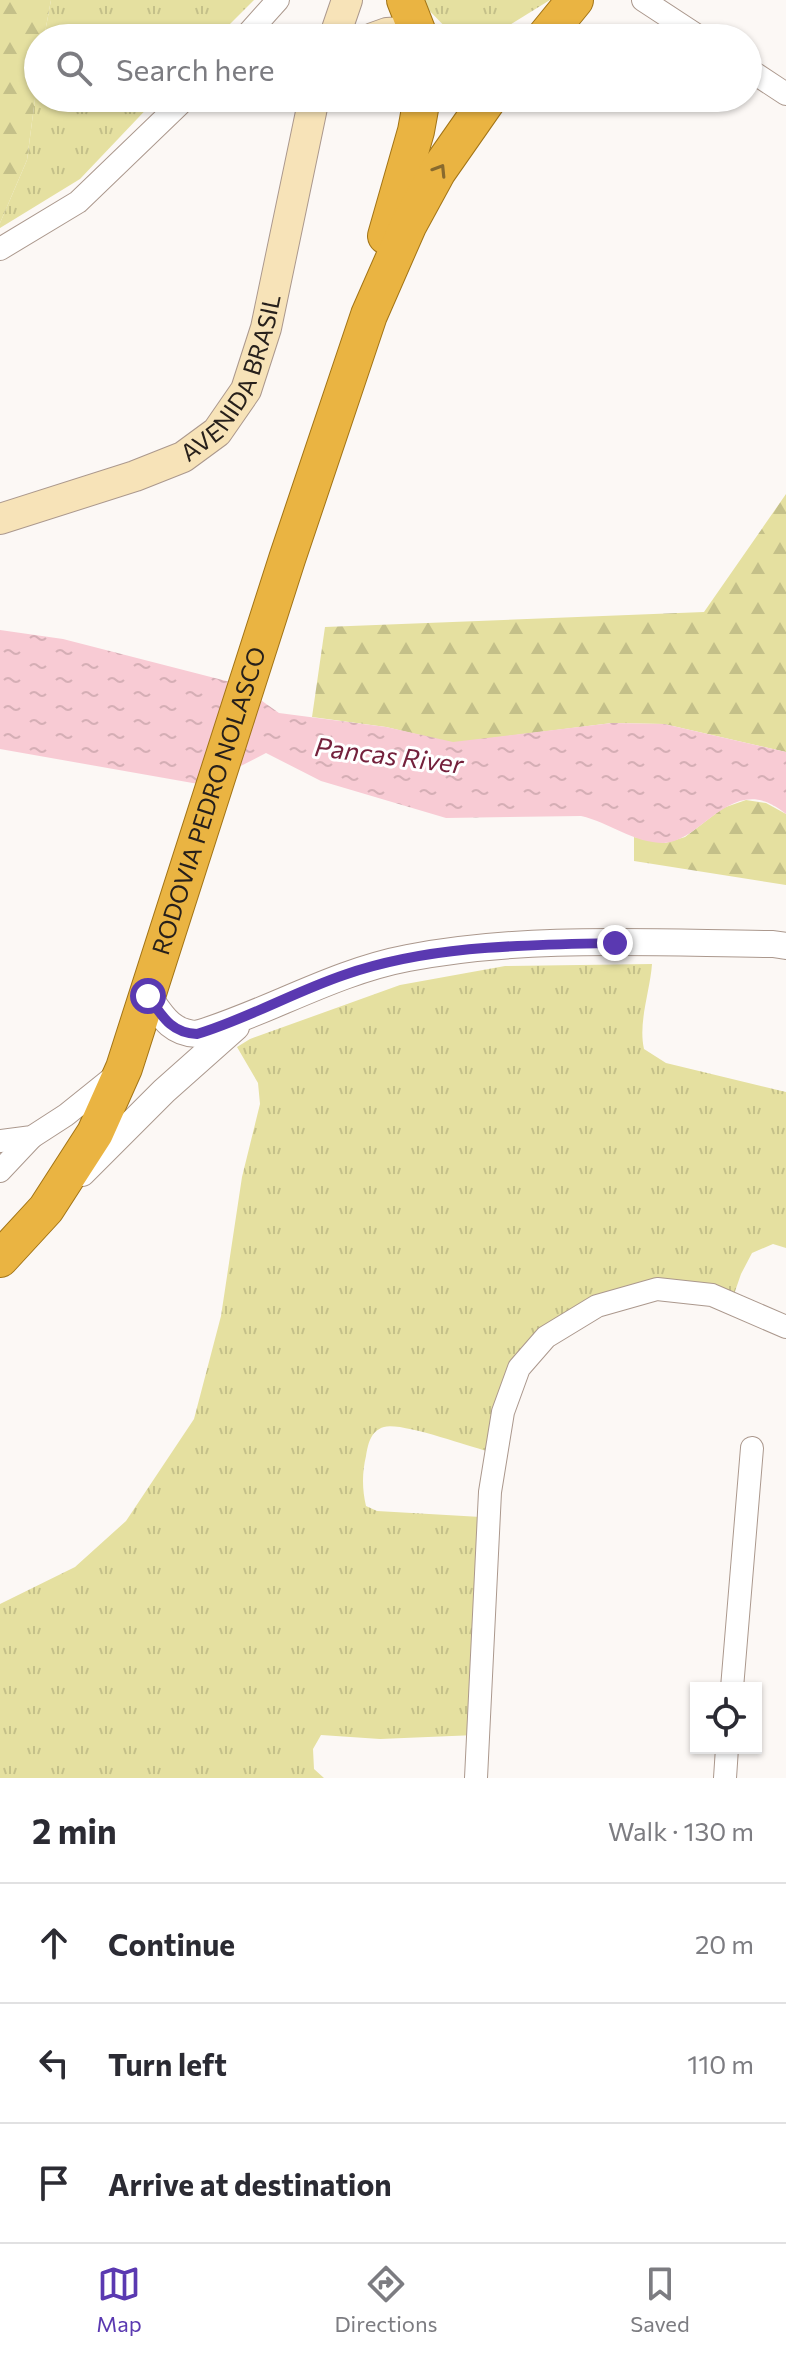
<!DOCTYPE html>
<html lang="en">
<head>
<meta charset="utf-8">
<style>
  body { margin:0; font-family:Commissioner,sans-serif; background:#f2f2f3; color:#2b2b33 }
  .controls { position:absolute; right:24px; bottom:24px; display:grid; overflow:hidden; border-radius:0px; box-shadow:0 2px 6px #0004 }
  .controls button { width:72px; height:72px; display:grid; place-items:center; padding:0; border:0; border-bottom:2px solid #e1e1e2; background:#fff; color:#2b2b33; font:40px sans-serif }
  .stop { position:absolute; width:24px; height:24px; margin:-18px; border:6px solid #5a39b1; border-radius:50%; background:#fff }
  .stop.end { background:#5a39b1; border-color:#fff; box-shadow:0 2px 8px #0008 }
  .list { margin:0; padding:0; list-style:none }
  h2 { display:flex; justify-content:space-between; align-items:center; height:104px; margin:0; padding:0 32px; font-size:34px }
  h2 small { font-size:26px; font-weight:400; color:#7c7c81 }
  .list li { display:grid; grid-template-columns:52px 1fr auto; gap:24px; align-items:center; box-sizing:border-box; height:120px; padding:0 32px; border-top:2px solid #e1e1e2 }
  .list b { display:block; font-size:30px; white-space:nowrap }
  .list em { font-size:26px; font-style:normal; color:#7c7c81 }
  .icon { flex:none; width:44px; height:44px; fill:none; stroke:currentColor; stroke-width:2; stroke-linecap:round; stroke-linejoin:round }
  .map { position:relative; flex:none; width:786px; height:1778px; overflow:hidden }
  .search { position:absolute; background:#fff; box-shadow:0 2px 6px #0004; left:24px; right:24px; top:24px; height:88px; display:flex; align-items:center; gap:20px; box-sizing:border-box; padding:0 28px; border-radius:44px; color:#7c7c81; font-size:30px }
  .sheet { height:464px; background:#fff }
  nav { display:flex; justify-content:space-around; align-items:center; box-sizing:border-box; height:112px; border-top:2px solid #e1e1e2; background:#fff; font-size:22px; color:#7c7c81 }
  nav a { display:grid; justify-items:center; gap:4px }
  nav .on { color:#5a39b1 }
  .map>svg:first-child { display:block }
  .grass { fill:url(#grass-tufts) }
  .forest { fill:url(#forest-firs) }
  .water { fill:url(#water-ripples) }
  .lines { fill:none; stroke-linecap:round; stroke-linejoin:round }
  .minor-casing { stroke:#ab988d; stroke-width:24 }
  .tertiary-casing { stroke:#ab988d; stroke-width:28 }
  .secondary-casing { stroke:#ab988d; stroke-width:32 }
  .trunk-casing { stroke:#a27416; stroke-width:38 }
  .minor { stroke:#fff; stroke-width:22 }
  .tertiary { stroke:#fff; stroke-width:26 }
  .secondary { stroke:#f7e3b8; stroke-width:30 }
  .trunk { stroke:#eab442; stroke-width:36 }
  .oneway { stroke:#886a2e }
  .route { stroke:#5a39b1; stroke-width:10 }
  .labels { text-anchor:middle; stroke-width:6; stroke-linejoin:round; paint-order:stroke }
  .street-label { font-size:24px; fill:#27201b; stroke:#fff }
  .water-label { font-size:26px; font-style:italic; fill:#74213c; stroke:#fff }
</style>
</head>
<body>
<div class="map">
<svg width="786" height="1778" viewBox="0 0 786 1778">
  <defs>
    <pattern id="grass-tufts" width="24" height="20" patternUnits="userSpaceOnUse" patternTransform="scale(2)"><rect width="24" height="20" fill="#e5e0a0"/><path d="M3 7l-1-3M5 7V3M7 7l1-3M15 17l-1-3M17 17v-4M19 17l1-3" fill="none" stroke="#c4c089"/></pattern>
    <pattern id="forest-firs" width="22" height="20" patternUnits="userSpaceOnUse" patternTransform="scale(2)"><rect width="22" height="20" fill="#e5e0a0"/><path d="M5 1l3.5 6h-7zM16 11l3.5 6h-7z" fill="#c4c089"/></pattern>
    <pattern id="water-ripples" width="26" height="14" patternUnits="userSpaceOnUse" patternTransform="scale(2)"><rect width="26" height="14" fill="#f8cbd4"/><path d="M2 4q2-2 4 0t4 0M15 11q2-2 4 0t4 0" fill="none" stroke="#d5aeb5"/></pattern>
  </defs>
  <rect width="100%" height="100%" fill="#fcf8f5"/>
  <g class="grass">
    <polygon points="51,0 254,0 216,38 44,38"/>
    <polygon points="419,0 550,0 503,29 455,37"/>
    <polygon points="38,76 38,98 157,98 80,179 0,228 0,223 27,160"/>
    <path d="M652,964c-2,28 -14,58 -8,85l22,14 120,29v156l-13,-4 -21,9 -11,21 -11,32 -81,-8 -46,12 -52,32 -44,56 -20,53c-20,-5 -86,-29 -103,-24 -14,4 -16,18 -18,29 -4,17 -4,33 0,50l11,5 104,6 -5,218 -96,4 -59,-4 -8,14 1,20 10,9h-324v-174l75,-37 51,-46 68,-102 27,-103 21,-139 18,-73 -2,-21 -21,-36 13,-8 150,-54 105,-19z"/>
  </g>
  <g class="forest">
    <polygon points="0,0 51,0 44,38 38,38 38,76 27,160 0,223"/>
    <polygon points="786,494 786,752 664,724 612,723 453,743 386,727 312,717 325,627 704,612"/>
    <polygon points="746,800 766,803 786,814 786,885 634,861 634,837 665,843 685,837 723,808"/>
  </g>
  <path class="water" d="M0,630l63,9 175,45 41,29 107,14 67,15 159,-19 52,1 122,28v62c-53,-45 -83,28 -122,29 -31,0 -55,-21 -83,-27l-135,2 -125,-37 -55,-28 -62,32 -204,-36z"/>
  <g class="lines">
    <g class="minor-casing">
      <g id="minor">
        <polyline points="643,0 701,38"/>
        <polyline points="244,38 278,0"/>
        <polyline points="748,69 786,94"/>
        <polyline points="0,249 78,202 186,98"/>
        <polyline points="0,1141 32,1137 66,1115 117,1074"/>
        <polyline points="0,1171 32,1137"/>
        <polyline points="732,1688 752,1448"/>
        <polyline points="476,1778 490,1492 503,1412 519,1368 546,1337 597,1306 657,1289 712,1295 786,1327"/>
        <polyline points="725,1778 727,1748"/>
      </g>
    </g>
    <g class="tertiary-casing">
      <g id="tertiary">
        <path d="M148,996c14,20 23,37 49,38 72,-22 137,-62 211,-76 120,-23 245,-15 365,-14l13,2"/>
        <polyline points="82,1173 164,1091 236,1027"/>
      </g>
    </g>
    <g class="secondary-casing">
      <g id="secondary">
        <polyline points="334,38 347,0"/>
        <polyline points="373,38 387,33 418,31"/>
        <path id="s1" d="M0,519l135,-43 48,-19 34,-25 29,-42 20,-62 48,-230"/>
      </g>
    </g>
    <g class="trunk-casing">
      <g id="trunk">
        <polyline points="405,0 420,38"/>
        <polyline points="544,38 575,0"/>
        <polyline points="386,236 416,131 422,98"/>
        <path id="s2" d="M0,1259l46,-50 49,-76 29,-65 163,-509 82,-244 39,-89 30,-55 51,-73"/>
      </g>
    </g>
    <use href="#minor" class="minor"/>
    <use href="#tertiary" class="tertiary"/>
    <use href="#secondary" class="secondary"/>
    <use href="#trunk" class="trunk"/>
  </g>
  <defs><path id="oneway-chevron" d="M-2-3.5L2.5 0L-2 3.5" fill="none" stroke-width="1.6" stroke-linecap="round" stroke-linejoin="round" transform="scale(2)"/></defs>
  <use class="oneway" href="#oneway-chevron" transform="translate(440 170) rotate(-58)"/>
  <g class="lines">
    <path class="route" d="M148,996c14,20 23,37 49,38 50,-15 97,-42 147,-59 86,-30 181,-30 271,-32"/>
  </g>
  <g class="labels">
    <g class="street-label">
      <text dy="8" stroke="none"><textPath href="#s1" startOffset="290">AVENIDA BRASIL</textPath></text>
      <text dy="8" stroke="none"><textPath href="#s2" startOffset="510">RODOVIA PEDRO NOLASCO</textPath></text>
    </g>
    <g class="water-label">
      <text transform="translate(389 756) rotate(7)" y="9">Pancas River</text>
    </g>
  </g>
</svg>
<div class="controls">
<button><svg class="icon" aria-label="locate" viewBox="0 0 24 24"><circle cx="12" cy="12" r="6"/><path d="M12 2v4M12 18v4M2 12h4M18 12h4"/></svg></button>
</div>
<div class="stop" style="left:148px;top:996px"></div>
<div class="stop end" style="left:615px;top:943px"></div>
<div class="search"><svg class="icon" aria-label="search" viewBox="0 0 24 24"><circle cx="10" cy="10" r="6"/><path d="M15 15l6 6"/></svg>Search here</div>
</div>
<section class="sheet">
<h2>2 min<small>Walk · 130 m</small></h2>
<ul class="list">
<li><svg class="icon" aria-label="ahead" viewBox="0 0 24 24"><path d="M12 20V5M6 11l6-6 6 6"/></svg><div><b>Continue</b></div><em>20 m</em></li>
<li><svg class="icon" aria-label="left" viewBox="0 0 24 24"><path d="M17 20v-9H6M10 6l-5 5 5 5"/></svg><div><b>Turn left</b></div><em>110 m</em></li>
<li><svg class="icon" aria-label="arrive" viewBox="0 0 24 24"><path d="M6 21V4h12l-3 4 3 4H6"/></svg><div><b>Arrive at destination</b></div></li>
</ul>
</section>
<nav>
<a class="on"><svg class="icon" aria-label="map" viewBox="0 0 24 24"><path d="M3 6l6-2 6 2 6-2v14l-6 2-6-2-6 2zM9 4v14M15 6v14"/></svg>Map</a>
<a><svg class="icon" aria-label="directions" viewBox="0 0 24 24"><path d="M12 3l9 9-9 9-9-9zM9 14v-3h6M13 9l2 2-2 2"/></svg>Directions</a>
<a><svg class="icon" aria-label="saved" viewBox="0 0 24 24"><path d="M7 4h10v16l-5-4-5 4z"/></svg>Saved</a>
</nav>
</body>
</html>
